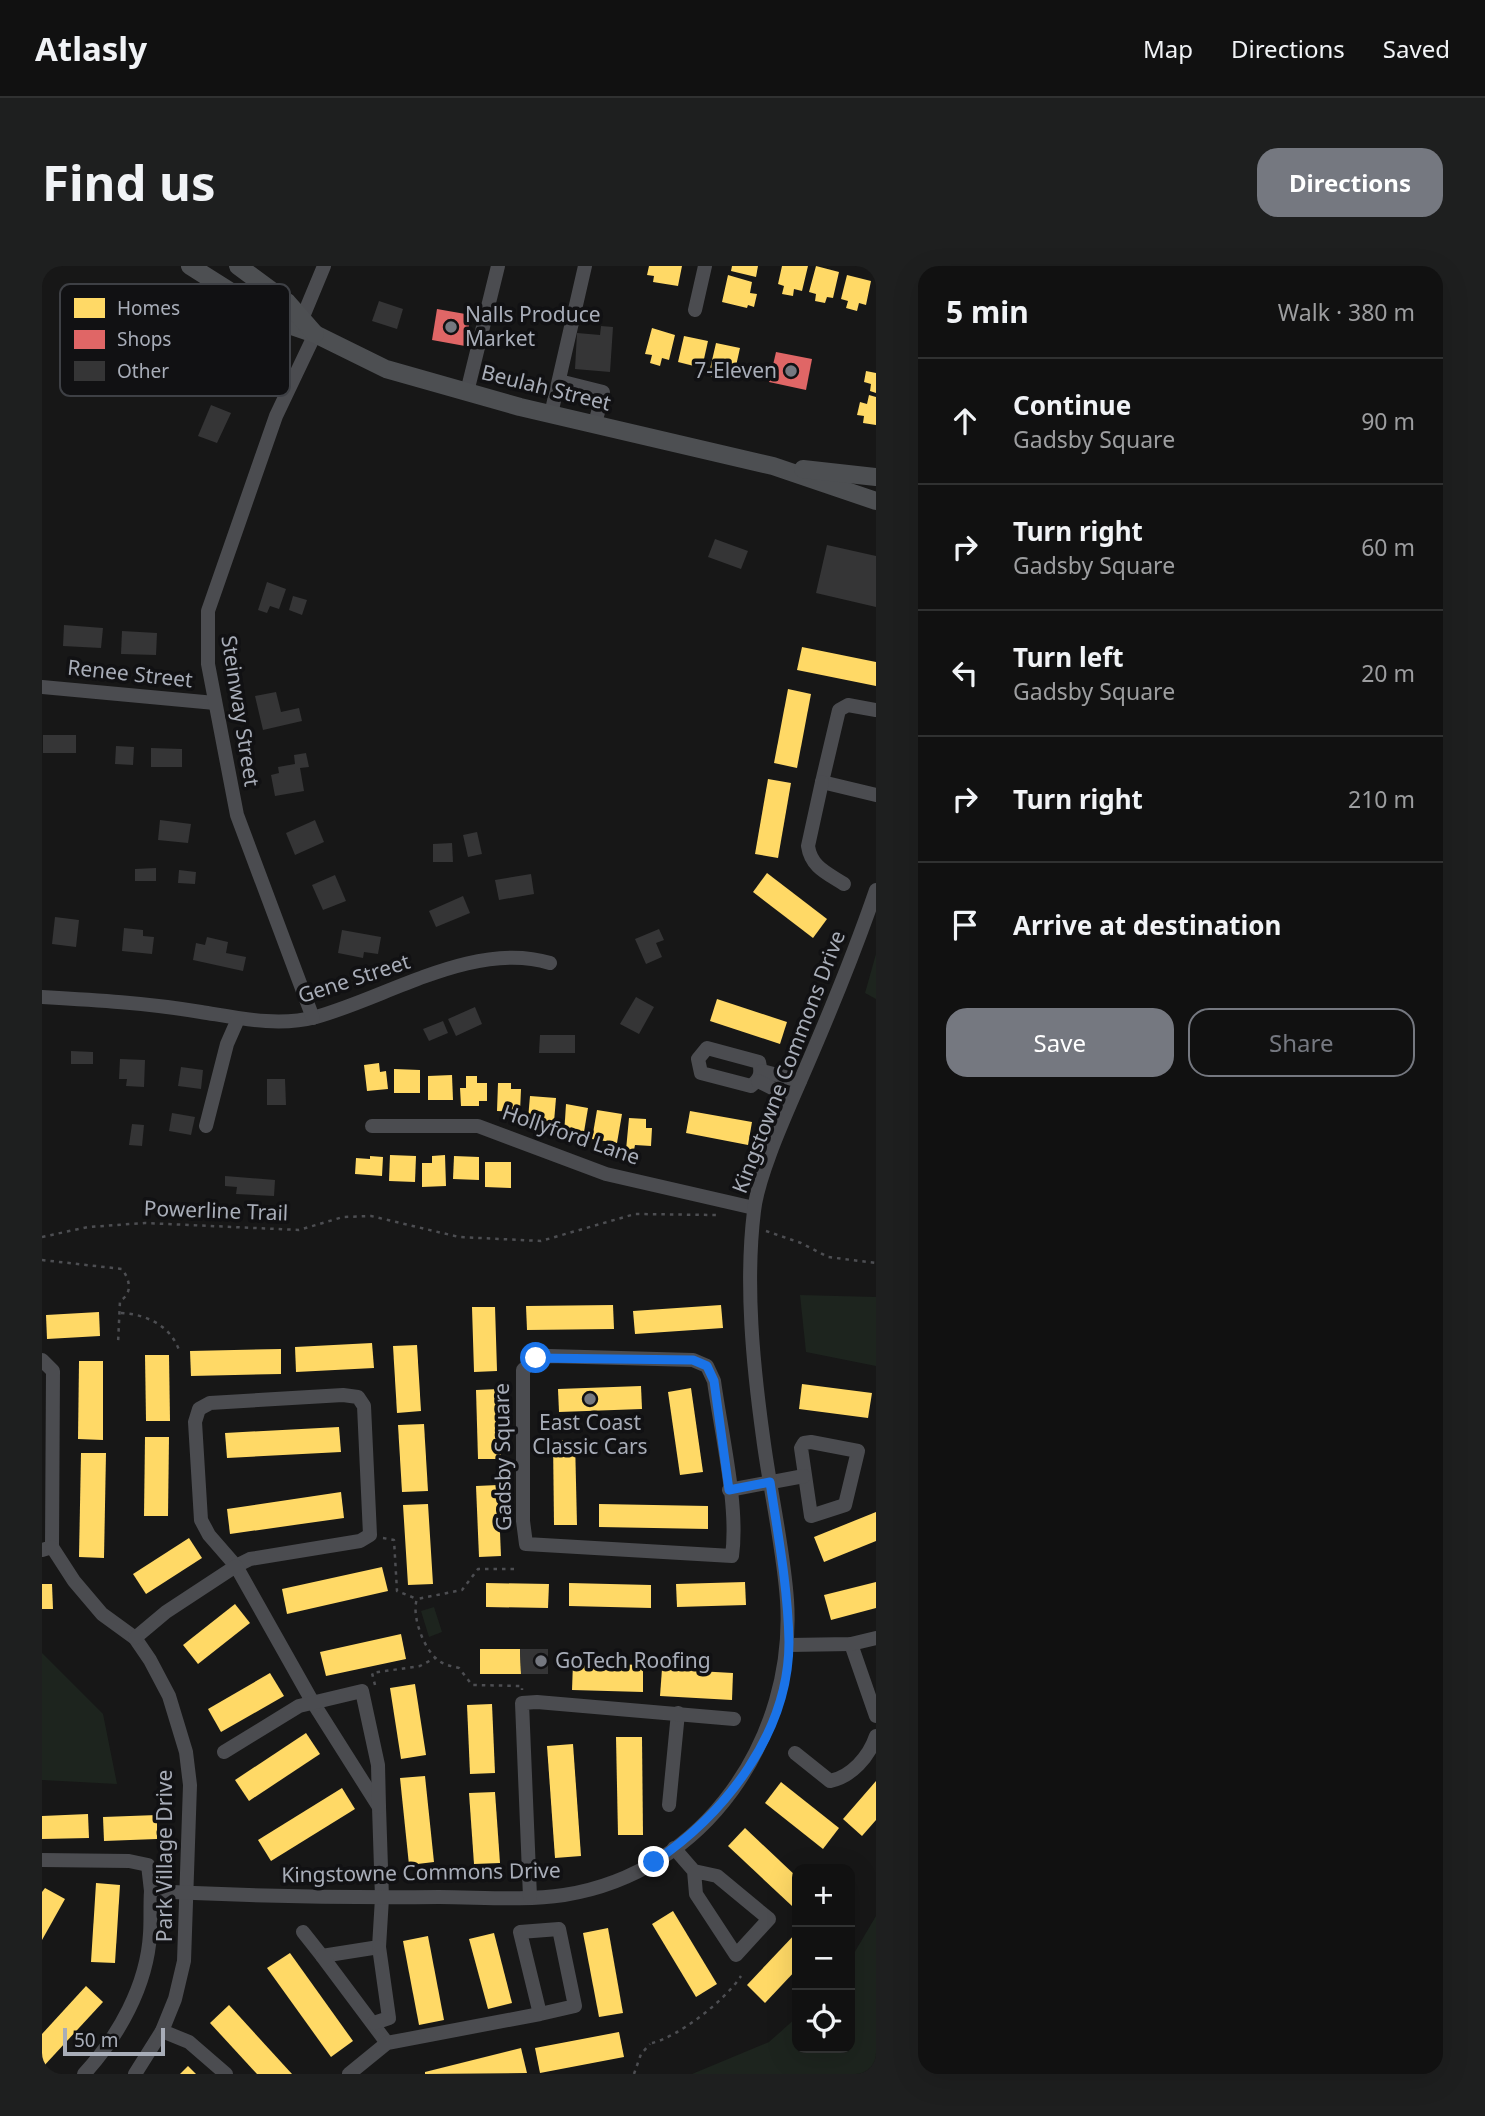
<!DOCTYPE html>
<html lang="en">
<head>
<meta charset="utf-8">
<style>
  body { margin:0; font-family:"Noto Sans",sans-serif; background:#1e1f1f; color:#f1f3f6 }
  .controls { position:absolute; right:21px; bottom:21px; display:grid; overflow:hidden; border-radius:14px; box-shadow:0 7px 28px #0002 }
  .controls button { width:63px; height:63px; display:grid; place-items:center; padding:0; border:0; border-bottom:2px solid #303131; background:#111; color:#f1f3f6; font:35px sans-serif }
  .scale { position:absolute; left:21px; bottom:18px; width:102px; box-sizing:border-box; padding-left:7px; border:4px solid #a8adb8; border-top:0; font-size:19px; line-height:24px; white-space:nowrap; color:#a8adb8; -webkit-text-stroke:5px #111113; paint-order:stroke }
  .stop { position:absolute; width:21px; height:21px; margin:-16px; border:5px solid #1a73e8; border-radius:50%; background:#fff }
  .stop.end { background:#1a73e8; border-color:#fff; box-shadow:0 2px 7px #0008 }
  .list { margin:0; padding:0; list-style:none }
  h2 { display:flex; justify-content:space-between; align-items:center; height:91px; margin:0; padding:0 28px; font-size:30px }
  h2 small { font-size:23px; font-weight:400; color:#9c9d9f }
  .list li { display:grid; grid-template-columns:46px 1fr auto; gap:21px; align-items:center; box-sizing:border-box; height:126px; padding:0 28px; border-top:2px solid #303131 }
  .list b { display:block; font-size:26px; white-space:nowrap }
  .list p { margin:0; font-size:23px; white-space:nowrap; color:#9c9d9f }
  .list em { font-size:23px; font-style:normal; color:#9c9d9f }
  .actions { display:flex; gap:14px; padding:21px 28px }
  .actions a { flex:1; padding:16px 0; border:2px solid #757880; border-radius:21px; text-align:center; font-size:24px; color:#757880 }
  .actions .main { background:#757880; color:#fff }
  .icon { flex:none; width:38px; height:38px; fill:none; stroke:currentColor; stroke-width:2; stroke-linecap:round; stroke-linejoin:round }
  .map { position:relative; flex:none; width:834px; height:1808px; overflow:hidden; border-radius:21px }
  header { display:flex; align-items:center; gap:42px; box-sizing:border-box; height:98px; padding:0 35px; background:#111; border-bottom:2px solid #303131 }
  header strong { font-size:33px }
  nav { display:flex; gap:38px; margin-inline-start:auto; font-size:24px }
  .intro { display:flex; align-items:center; justify-content:space-between; box-sizing:border-box; height:168px; padding:0 42px }
  h1 { margin:0; font-size:49px }
  .button { padding:18px 32px; border-radius:21px; background:#757880; color:#fff; font-size:24px; font-weight:700 }
  main { display:flex; gap:42px; padding:0 42px }
  aside { flex:1; background:#111; border-radius:21px; box-shadow:0 7px 28px #0002 }
  .map>svg:first-child { display:block }
  .green { fill:#1d241e }
  .homes { fill:#ffd966 }
  .shops { fill:#e06666 }
  .building { fill:#353536 }
  .lines { fill:none; stroke-linecap:round; stroke-linejoin:round }
  .path { stroke:#4d4e52; stroke-width:2.5; stroke-dasharray:3.5 5; stroke-linecap:butt }
  .minor { stroke:#4b4c50; stroke-width:14 }
  .major { stroke:#4d4f52; stroke-width:18 }
  .route { stroke:#1a73e8; stroke-width:9 }
  .poi-dot { fill:#757880; stroke:#111113; stroke-width:2.5 }
  .labels { text-anchor:middle; stroke-width:7; stroke-linejoin:round; paint-order:stroke }
  .poi-label { font-size:21px; fill:#a8adb8; stroke:#111113; text-anchor:start }
  .street-label { font-size:21px; fill:#a8adb8; stroke:#111113 }
  .key { fill:#111113; stroke:#3e4045; stroke-width:2 }
  .key-label { font-size:19px; fill:#a8adb8 }
</style>
</head>
<body>
<header>
<strong>Atlasly</strong>
<nav><a>Map</a><a>Directions</a><a>Saved</a></nav>
</header>
<div class="intro"><h1>Find us</h1><a class="button">Directions</a></div>
<main>
<div class="map">
<svg width="834" height="1808" viewBox="0 0 834 1808">
  <rect width="100%" height="100%" fill="#171717"/>
  <g class="green">
    <polygon points="834,688 834,733 823,727"/>
    <polygon points="758,1029 834,1031 834,1100 764,1086"/>
    <polygon points="392,1341 400,1366 387,1371 379,1345"/>
    <polygon points="0,1387 61,1448 75,1518 0,1514"/>
    <polygon points="834,1650 834,1808 650,1808 727,1776 755,1751 755,1782 808,1782 808,1694"/>
  </g>
  <g class="homes">
    <polygon points="607,0 640,0 636,20 611,16 612,10 605,9"/>
    <polygon points="690,0 716,0 714,11 689,5"/>
    <polygon points="740,0 766,0 760,25 752,23 751,30 740,28 742,20 736,18"/>
    <polygon points="774,0 797,6 791,32 785,31 783,37 773,35 774,28 767,26"/>
    <polygon points="686,9 710,16 708,27 715,28 712,41 706,39 705,42 680,36"/>
    <polygon points="805,9 829,15 824,39 817,37 815,45 804,42 806,35 799,33"/>
    <polygon points="610,62 633,69 627,94 620,92 618,100 608,97 610,89 603,88"/>
    <polygon points="642,70 666,75 660,102 636,96"/>
    <polygon points="674,77 698,82 692,109 681,107 680,113 669,111 671,103 668,103"/>
    <polygon points="824,105 834,107 834,127 828,125 829,118 822,116"/>
    <polygon points="827,129 834,131 834,159 821,157 822,150 815,149 818,136 825,138"/>
    <polygon points="760,381 834,396 834,420 755,404"/>
    <polygon points="746,423 769,428 755,502 732,497"/>
    <polygon points="726,513 749,517 736,592 713,588"/>
    <polygon points="725,607 785,653 771,672 711,626"/>
    <polygon points="675,733 745,756 738,778 668,755"/>
    <polygon points="337,797 338,806 344,805 346,823 325,825 322,799"/>
    <polygon points="352,803 378,804 378,827 352,827"/>
    <polygon points="410,809 411,834 386,834 386,810"/>
    <polygon points="424,810 435,810 435,817 445,817 445,835 437,835 437,840 419,840 418,822 424,822"/>
    <polygon points="456,817 469,817 469,823 479,823 478,846 455,845"/>
    <polygon points="488,830 514,832 512,856 486,853"/>
    <polygon points="524,838 546,842 541,872 522,869"/>
    <polygon points="555,844 580,848 575,877 550,873"/>
    <polygon points="648,845 710,856 706,879 644,867"/>
    <polygon points="587,852 604,853 604,862 610,862 609,880 593,879 592,884 584,884"/>
    <polygon points="348,889 374,890 373,916 347,915"/>
    <polygon points="403,889 404,920 380,921 380,897 390,897 390,890"/>
    <polygon points="328,890 341,891 340,910 313,908 314,892 328,893"/>
    <polygon points="412,890 437,891 437,914 411,913"/>
    <polygon points="443,896 469,896 469,922 443,921"/>
    <polygon points="571,1039 572,1063 485,1064 484,1040"/>
    <polygon points="679,1039 681,1062 593,1068 591,1045"/>
    <polygon points="430,1041 453,1041 455,1105 432,1106"/>
    <polygon points="57,1046 58,1070 5,1073 4,1049"/>
    <polygon points="330,1077 332,1102 254,1106 253,1081"/>
    <polygon points="375,1079 379,1145 355,1147 351,1080"/>
    <polygon points="239,1083 239,1108 149,1110 148,1085"/>
    <polygon points="103,1089 127,1089 128,1155 104,1155"/>
    <polygon points="37,1095 61,1095 61,1174 36,1173"/>
    <polygon points="760,1118 830,1127 826,1152 757,1143"/>
    <polygon points="599,1120 600,1143 517,1146 516,1123"/>
    <polygon points="649,1122 661,1206 638,1209 626,1126"/>
    <polygon points="457,1123 459,1193 436,1193 434,1124"/>
    <polygon points="382,1158 386,1225 360,1226 356,1159"/>
    <polygon points="297,1161 299,1186 185,1192 183,1167"/>
    <polygon points="103,1171 127,1171 126,1250 102,1250"/>
    <polygon points="511,1174 533,1174 535,1259 512,1259"/>
    <polygon points="39,1187 64,1187 62,1292 37,1291"/>
    <polygon points="456,1219 459,1290 437,1291 434,1220"/>
    <polygon points="299,1226 302,1252 188,1268 185,1243"/>
    <polygon points="386,1238 391,1318 366,1319 361,1239"/>
    <polygon points="557,1238 666,1240 666,1263 557,1261"/>
    <polygon points="834,1246 834,1275 782,1296 772,1271"/>
    <polygon points="147,1272 160,1292 104,1328 91,1308"/>
    <polygon points="340,1301 346,1325 245,1348 240,1323"/>
    <polygon points="703,1316 704,1339 635,1341 634,1318"/>
    <polygon points="834,1316 834,1342 789,1354 782,1329"/>
    <polygon points="444,1317 507,1318 506,1342 444,1341"/>
    <polygon points="527,1317 609,1319 609,1342 527,1340"/>
    <polygon points="0,1318 10,1318 11,1343 0,1343"/>
    <polygon points="193,1338 208,1357 156,1398 141,1379"/>
    <polygon points="359,1368 364,1393 284,1410 278,1386"/>
    <polygon points="438,1383 478,1383 479,1408 438,1408"/>
    <polygon points="531,1397 601,1399 601,1426 530,1424"/>
    <polygon points="620,1403 691,1407 690,1434 618,1430"/>
    <polygon points="228,1407 242,1430 179,1466 166,1443"/>
    <polygon points="373,1418 384,1489 359,1493 348,1422"/>
    <polygon points="450,1438 453,1507 428,1508 425,1439"/>
    <polygon points="264,1467 278,1488 207,1535 193,1514"/>
    <polygon points="574,1471 600,1471 601,1569 576,1569"/>
    <polygon points="531,1478 539,1590 513,1592 505,1480"/>
    <polygon points="383,1510 392,1596 367,1599 358,1512"/>
    <polygon points="834,1515 834,1554 820,1570 801,1553"/>
    <polygon points="739,1516 797,1562 781,1583 723,1537"/>
    <polygon points="300,1522 313,1543 229,1595 216,1574"/>
    <polygon points="453,1526 458,1597 432,1598 427,1527"/>
    <polygon points="46,1548 47,1572 0,1573 0,1550"/>
    <polygon points="115,1549 115,1573 62,1575 61,1551"/>
    <polygon points="703,1562 755,1611 755,1635 750,1640 686,1580"/>
    <polygon points="54,1617 78,1619 73,1697 49,1696"/>
    <polygon points="3,1622 23,1633 0,1674 0,1626"/>
    <polygon points="631,1645 675,1718 654,1731 610,1658"/>
    <polygon points="566,1662 581,1747 557,1751 541,1667"/>
    <polygon points="755,1666 755,1703 723,1737 705,1719"/>
    <polygon points="452,1667 470,1737 446,1743 427,1673"/>
    <polygon points="386,1670 402,1754 377,1759 361,1675"/>
    <polygon points="248,1687 311,1775 289,1791 225,1702"/>
    <polygon points="44,1720 61,1736 0,1802 0,1768"/>
    <polygon points="187,1739 250,1808 215,1808 168,1757"/>
    <polygon points="577,1766 582,1791 498,1807 493,1782"/>
    <polygon points="479,1782 485,1807 383,1808 383,1806"/>
    <polygon points="146,1800 154,1808 138,1808"/>
  </g>
  <g class="shops">
    <polygon points="395,43 429,49 423,80 390,74"/>
    <polygon points="734,86 770,93 764,124 727,116"/>
  </g>
  <g class="building">
    <polygon points="337,35 361,43 355,63 330,55"/>
    <polygon points="559,60 571,61 568,106 533,103 535,67 558,69"/>
    <polygon points="169,139 189,147 175,177 156,170"/>
    <polygon points="673,273 706,285 699,303 666,291"/>
    <polygon points="785,279 834,290 834,341 774,327"/>
    <polygon points="225,316 244,323 237,343 228,340 225,347 216,344"/>
    <polygon points="251,330 265,334 260,349 247,344"/>
    <polygon points="22,359 61,362 59,382 21,380"/>
    <polygon points="80,365 115,367 114,389 79,388"/>
    <polygon points="234,426 239,446 257,442 260,455 221,464 213,430"/>
    <rect x="1" y="469" width="33" height="18"/>
    <polygon points="74,480 92,481 91,499 73,498"/>
    <polygon points="109,482 140,483 140,501 109,501"/>
    <polygon points="264,487 267,501 258,502 262,525 233,530 229,509 237,507 236,501 253,498 252,489"/>
    <polygon points="118,554 149,558 146,577 116,574"/>
    <polygon points="273,554 282,576 253,589 244,567"/>
    <polygon points="435,566 440,588 426,591 421,569"/>
    <polygon points="410,577 411,596 391,596 391,578"/>
    <polygon points="114,602 114,615 93,615 93,603"/>
    <polygon points="137,604 154,606 153,618 136,617"/>
    <polygon points="489,608 492,628 457,634 453,614"/>
    <polygon points="293,609 304,635 281,644 270,619"/>
    <polygon points="421,630 428,647 394,661 387,645"/>
    <polygon points="13,651 37,654 34,681 10,678"/>
    <polygon points="82,662 101,664 101,670 112,671 110,688 80,685"/>
    <polygon points="617,663 622,674 614,677 620,691 604,698 593,673"/>
    <polygon points="300,664 339,671 336,688 322,686 321,692 296,687"/>
    <polygon points="165,671 186,676 184,687 204,691 201,705 151,694 154,677 163,679"/>
    <polygon points="594,731 612,741 597,768 578,758"/>
    <polygon points="433,741 440,758 414,770 406,753"/>
    <polygon points="401,755 406,767 387,775 381,763"/>
    <polygon points="498,769 533,769 533,787 497,787"/>
    <polygon points="29,785 51,786 51,798 29,798"/>
    <polygon points="78,793 103,794 102,821 84,820 85,813 77,813"/>
    <polygon points="139,801 161,804 159,823 136,820"/>
    <polygon points="225,813 243,813 244,839 225,839"/>
    <polygon points="130,847 153,851 149,869 127,865"/>
    <polygon points="90,858 102,859 100,880 87,879"/>
    <polygon points="183,910 233,914 232,930 194,928 195,921 183,920"/>
    <polygon points="478,1383 506,1383 506,1408 479,1408"/>
  </g>
  <g class="lines">
    <g class="path">
      <polyline points="724,965 759,977 786,991 834,997"/>
      <polyline points="0,971 46,961 103,957 257,964 301,951 329,950 417,971 499,975 593,948 675,949"/>
      <path d="M0,994l80,9c8,11 11,24 -2,32l-2,43"/>
      <path d="M79,1047c24,1 49,12 58,37"/>
      <polyline points="341,1272 352,1274 355,1325 375,1333"/>
      <path d="M472,1303h-36l-16,21 -45,9c-6,16 7,51 21,61 6,5 13,6 21,8l13,17 50,1v4"/>
      <polyline points="333,1419 330,1407 378,1400 393,1392"/>
      <path d="M610,1777c25,-6 71,-40 89,-67"/>
      <polyline points="592,1808 599,1788 608,1778"/>
    </g>
    <g class="minor">
      <polyline points="653,44 663,0"/>
      <polyline points="260,53 282,0"/>
      <polyline points="517,115 561,126 553,158"/>
      <polyline points="425,126 456,0"/>
      <polyline points="509,148 543,0"/>
      <polyline points="0,421 173,437"/>
      <polyline points="834,444 806,439 797,444 780,516 834,529"/>
      <path d="M780,516l-14,64c3,21 19,27 36,38"/>
      <path d="M0,731c53,3 106,6 159,15 38,6 77,15 115,5 72,-20 159,-77 234,-54"/>
      <polyline points="271,752 195,549 166,398 166,345 234,150 273,68"/>
      <path d="M665,782l52,14c3,12 1,17 -8,24l-50,-13 -3,-14z"/>
      <polyline points="720,805 758,815"/>
      <polyline points="716,815 750,832"/>
      <polyline points="164,860 185,778 196,753"/>
      <polyline points="330,860 436,860 564,908 712,942"/>
      <path d="M507,1090l144,4 14,6 7,15c7,52 25,125 18,175l-206,-12 -3,-23v-151l13,-12z"/>
      <polyline points="0,1094 11,1105 10,1281 0,1284"/>
      <polygon points="301,1129 316,1131 322,1140 328,1269 318,1275 208,1293 194,1300 167,1269 159,1254 153,1156 157,1143 168,1137"/>
      <polygon points="769,1176 816,1185 803,1239 769,1250 759,1182 762,1177"/>
      <polyline points="687,1224 762,1210"/>
      <polyline points="10,1281 32,1315 60,1348 93,1372 108,1394 127,1430 144,1486 148,1519 142,1695 133,1733 120,1765 93,1808"/>
      <polyline points="93,1372 124,1346 194,1300 270,1435 337,1541 340,1632 337,1681 280,1690 261,1666"/>
      <polyline points="809,1378 834,1450"/>
      <polyline points="747,1379 809,1378 834,1372"/>
      <polyline points="182,1486 257,1440 320,1425 336,1499 337,1541"/>
      <path d="M753,1487l35,28c21,-4 39,-24 46,-45"/>
      <polyline points="627,1539 636,1447"/>
      <polyline points="632,1582 652,1605 654,1628 694,1689 727,1653 675,1610 652,1605"/>
      <path d="M0,1594l87,1 19,4 3,26c96,5 192,7 288,6 41,0 85,4 125,-2 142,-22 232,-158 223,-295 -4,-55 -17,-109 -24,-163 -10,-72 -18,-153 -9,-226 4,-36 32,-97 47,-132 27,-62 53,-125 75,-189"/>
      <polyline points="488,1631 480,1437 495,1436 692,1453"/>
      <polyline points="280,1690 345,1777"/>
      <polyline points="332,1757 347,1752 337,1681"/>
      <polyline points="120,1765 147,1776 184,1808"/>
      <path d="M42,1808c34,-37 63,-88 66,-140 1,-14 0,-29 1,-43"/>
      <polyline points="307,1808 345,1777 498,1748 478,1666 517,1663 533,1740 498,1748"/>
    </g>
    <g class="major">
      <polyline points="148,0 235,55 273,68 344,103 478,141 731,200 834,235"/>
      <polyline points="196,0 245,36 273,68"/>
      <polyline points="761,203 834,211"/>
    </g>
  </g>
  <g class="lines">
    <path class="route" d="M494,1092l157,2 14,6 7,15 15,109 41,-8c8,53 18,106 19,160 0,91 -64,172 -135,220"/>
  </g>
  <g class="poi-dot">
    <circle cx="409" cy="61" r="7"/>
    <circle cx="749" cy="105" r="7"/>
    <circle cx="548" cy="1133" r="7"/>
    <circle cx="499" cy="1395" r="7"/>
  </g>
  <g class="labels">
    <g class="poi-label">
      <text x="423" y="56">Nalls Produce<tspan x="423" dy="24">Market</tspan></text>
      <text x="735" y="112" text-anchor="end">7-Eleven</text>
      <text x="548" y="1164" text-anchor="middle">East Coast<tspan x="548" dy="24">Classic Cars</tspan></text>
      <text x="513" y="1402">GoTech Roofing</text>
    </g>
    <g class="street-label">
      <text transform="translate(504 122) rotate(14)" y="7">Beulah Street</text>
      <text transform="translate(88 408) rotate(6)" y="7">Renee Street</text>
      <text transform="translate(198 445) rotate(81)" y="7">Steinway Street</text>
      <text transform="translate(312 713) rotate(-18)" y="7">Gene Street</text>
      <text transform="translate(747 796) rotate(-69)" y="7">Kingstowne Commons Drive</text>
      <text transform="translate(529 869) rotate(19)" y="7">Hollyford Lane</text>
      <text transform="translate(174 945) rotate(2)" y="7">Powerline Trail</text>
      <text transform="translate(461 1191) rotate(-91)" y="7">Gadsby Square</text>
      <text transform="translate(123 1590) rotate(-90)" y="7">Park Village Drive</text>
      <text transform="translate(379 1607) rotate(-1)" y="7">Kingstowne Commons Drive</text>
    </g>
  </g>
  <rect x="18" y="18" width="230" height="112" rx="10" class="key"/>
  <rect x="32" y="32" width="31" height="20" fill="#ffd966"/>
  <rect x="32" y="64" width="31" height="19" fill="#e06666"/>
  <rect x="32" y="95" width="31" height="20" fill="#353536"/>
  <g class="key-label">
    <text x="75" y="49">Homes</text>
    <text x="75" y="80">Shops</text>
    <text x="75" y="112">Other</text>
  </g>
</svg>
<div class="controls">
<button>+</button>
<button>−</button>
<button><svg class="icon" aria-label="locate" viewBox="0 0 24 24"><circle cx="12" cy="12" r="6"/><path d="M12 2v4M12 18v4M2 12h4M18 12h4"/></svg></button>
</div>
<div class="scale">50 m</div>
<div class="stop" style="left:494px;top:1092px"></div>
<div class="stop end" style="left:612px;top:1596px"></div>
</div>
<aside>
<h2>5 min<small>Walk · 380 m</small></h2>
<ul class="list">
<li><svg class="icon" aria-label="ahead" viewBox="0 0 24 24"><path d="M12 20V5M6 11l6-6 6 6"/></svg><div><b>Continue</b><p>Gadsby Square</p></div><em>90 m</em></li>
<li><svg class="icon" aria-label="right" viewBox="0 0 24 24"><path d="M7 20v-9h11M14 6l5 5-5 5"/></svg><div><b>Turn right</b><p>Gadsby Square</p></div><em>60 m</em></li>
<li><svg class="icon" aria-label="left" viewBox="0 0 24 24"><path d="M17 20v-9H6M10 6l-5 5 5 5"/></svg><div><b>Turn left</b><p>Gadsby Square</p></div><em>20 m</em></li>
<li><svg class="icon" aria-label="right" viewBox="0 0 24 24"><path d="M7 20v-9h11M14 6l5 5-5 5"/></svg><div><b>Turn right</b></div><em>210 m</em></li>
<li><svg class="icon" aria-label="arrive" viewBox="0 0 24 24"><path d="M6 21V4h12l-3 4 3 4H6"/></svg><div><b>Arrive at destination</b></div></li>
</ul>
<div class="actions"><a class="main">Save</a><a>Share</a></div>
</aside>
</main>
</body>
</html>
